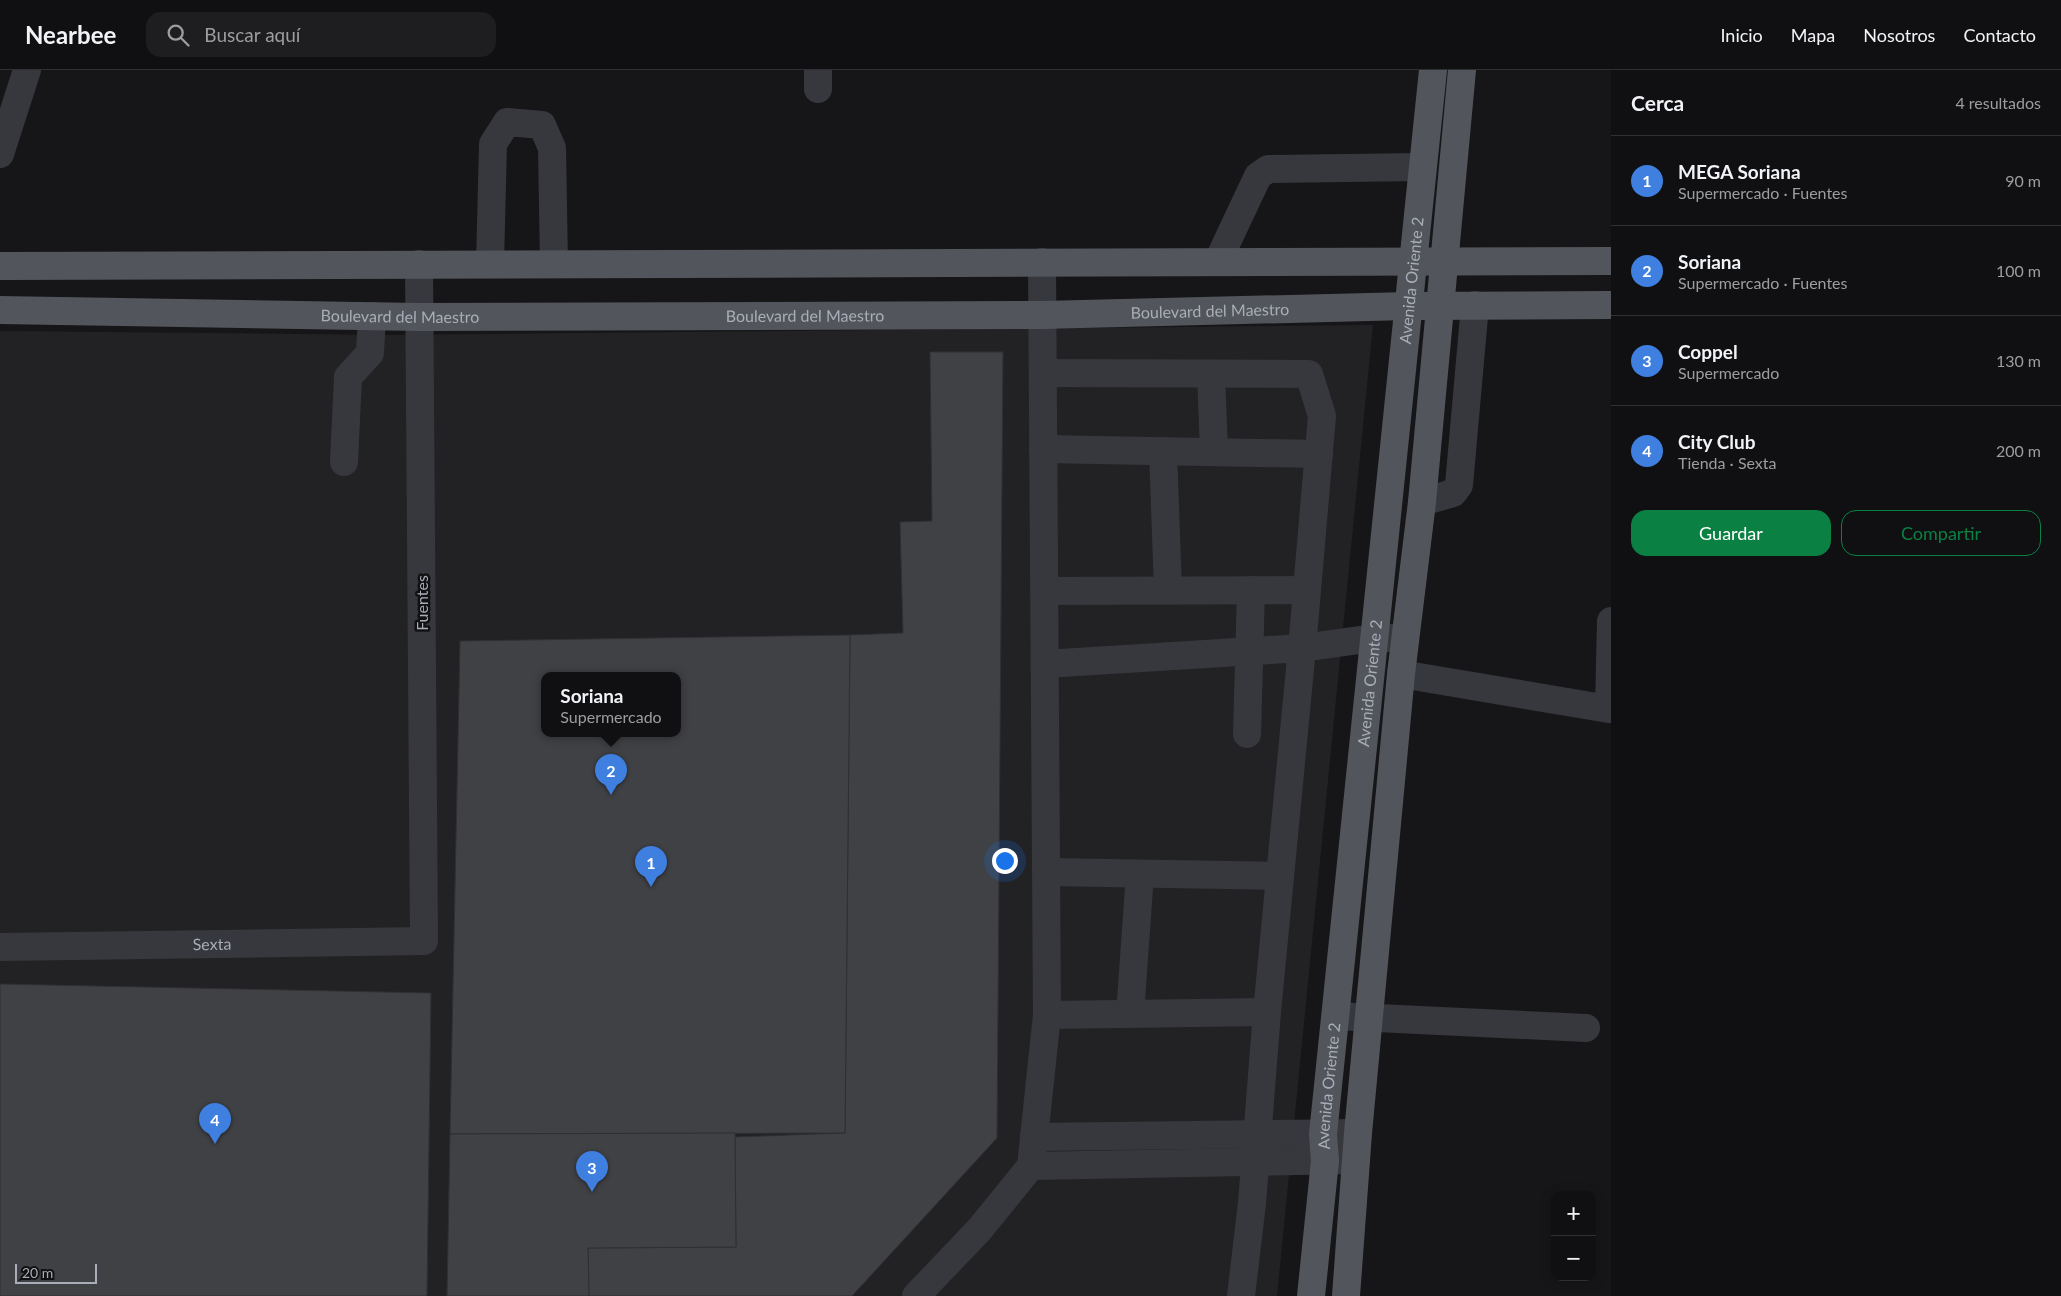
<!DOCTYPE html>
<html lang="es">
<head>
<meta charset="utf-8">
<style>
  body { margin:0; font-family:Lato,sans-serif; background:#1e1e20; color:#f1f3f6 }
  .controls { position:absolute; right:15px; bottom:15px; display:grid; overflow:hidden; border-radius:10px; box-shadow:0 2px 12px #0003 }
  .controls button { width:45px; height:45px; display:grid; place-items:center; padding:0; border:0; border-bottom:1px solid #303032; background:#101012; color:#f1f3f6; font:25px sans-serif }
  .scale { position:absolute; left:15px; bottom:12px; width:82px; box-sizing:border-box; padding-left:5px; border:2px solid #a8adb8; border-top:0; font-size:14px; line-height:18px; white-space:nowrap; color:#a8adb8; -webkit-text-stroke:4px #111113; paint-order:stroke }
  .you { position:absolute; left:1004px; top:790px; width:18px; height:18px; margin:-12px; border:4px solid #fff; border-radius:50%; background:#1a73e8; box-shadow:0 0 0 8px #1a73e833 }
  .badge { display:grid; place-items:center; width:32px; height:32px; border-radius:50%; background:#0b8043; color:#fff; font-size:16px; font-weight:700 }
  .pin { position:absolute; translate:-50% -41px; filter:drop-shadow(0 1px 2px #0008) }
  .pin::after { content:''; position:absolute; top:26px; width:18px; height:15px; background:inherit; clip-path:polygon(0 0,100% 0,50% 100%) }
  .popup { position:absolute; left:541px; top:602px; width:140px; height:65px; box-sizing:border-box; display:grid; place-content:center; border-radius:10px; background:#101012; filter:drop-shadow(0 1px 4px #0005); font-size:16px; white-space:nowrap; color:#9c9d9f }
  .popup b { font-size:19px; color:#f1f3f6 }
  .popup::after { content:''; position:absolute; left:50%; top:100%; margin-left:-10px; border:10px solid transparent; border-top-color:#101012 }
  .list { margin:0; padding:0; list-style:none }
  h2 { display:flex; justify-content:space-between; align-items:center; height:65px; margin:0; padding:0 20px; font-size:21px }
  h2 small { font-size:16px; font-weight:400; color:#9c9d9f }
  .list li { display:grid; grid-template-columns:32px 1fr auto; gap:15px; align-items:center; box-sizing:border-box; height:90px; padding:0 20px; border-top:1px solid #303032 }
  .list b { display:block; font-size:19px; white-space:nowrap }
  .list p { margin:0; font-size:16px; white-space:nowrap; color:#9c9d9f }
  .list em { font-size:16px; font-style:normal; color:#9c9d9f }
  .actions { display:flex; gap:10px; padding:15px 20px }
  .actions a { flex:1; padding:11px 0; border:1px solid #0b8043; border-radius:15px; text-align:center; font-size:18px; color:#0b8043 }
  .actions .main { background:#0b8043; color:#fff }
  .icon { flex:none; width:28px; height:28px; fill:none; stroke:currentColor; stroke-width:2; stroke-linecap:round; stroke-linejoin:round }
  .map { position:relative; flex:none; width:1611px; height:1226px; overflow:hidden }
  header { display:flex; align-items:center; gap:30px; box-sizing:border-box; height:70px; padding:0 25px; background:#101012; border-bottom:1px solid #303032 }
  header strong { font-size:24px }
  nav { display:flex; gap:28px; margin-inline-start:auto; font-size:18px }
  .search { width:350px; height:45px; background:#1e1e20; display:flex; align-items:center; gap:12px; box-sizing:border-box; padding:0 18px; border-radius:15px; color:#9c9d9f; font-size:19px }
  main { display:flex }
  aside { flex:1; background:#101012 }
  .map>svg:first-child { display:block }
  .built { fill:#222225; fill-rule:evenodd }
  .building { fill:#404145; stroke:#303034; fill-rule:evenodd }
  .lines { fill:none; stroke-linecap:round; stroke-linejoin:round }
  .minor { stroke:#37383d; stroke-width:28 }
  .major { stroke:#53555c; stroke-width:28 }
  .labels { text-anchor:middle; stroke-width:5; stroke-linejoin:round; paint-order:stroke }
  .street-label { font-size:16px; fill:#a8adb8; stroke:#111113 }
</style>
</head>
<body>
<header>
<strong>Nearbee</strong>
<div class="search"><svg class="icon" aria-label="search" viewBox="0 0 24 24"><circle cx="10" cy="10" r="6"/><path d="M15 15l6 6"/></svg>Buscar aquí</div>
<nav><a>Inicio</a><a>Mapa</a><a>Nosotros</a><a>Contacto</a></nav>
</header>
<main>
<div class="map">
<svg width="1611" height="1226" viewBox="0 0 1611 1226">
  <rect width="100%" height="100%" fill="#161618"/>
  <path class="built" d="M1373,255l-96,971h-1277v-965l393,4zM545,606h132v58h-132z"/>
  <g class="building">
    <polygon points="930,282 1003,282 997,1068 852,1226 589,1226 588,1178 736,1177 735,1067 845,1063 850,565 903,563 900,452 932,451"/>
    <path d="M850,565l-5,498 -395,1 10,-493zM545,606h132v58h-132z"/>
    <polygon points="0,914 431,923 427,1226 0,1226"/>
    <polygon points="735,1063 736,1177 588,1178 589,1226 447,1226 450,1064"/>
  </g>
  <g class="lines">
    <g class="minor">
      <polyline points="818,0 818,19"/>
      <polyline points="0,84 27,0"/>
      <polyline points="1218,191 1258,106 1268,99 1422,97"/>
      <polyline points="490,194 493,74 507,52 542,55 552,78 554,194"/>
      <polyline points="1043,303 1309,304 1322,346 1302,578 1267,942 1252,1133 1241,1226"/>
      <polyline points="1211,304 1214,382"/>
      <polyline points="1043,379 1319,384"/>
      <polyline points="1163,381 1168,520"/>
      <polyline points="344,392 348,307 370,283 372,246"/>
      <polyline points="1422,432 1453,423 1459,415 1475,235"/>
      <polyline points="1045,521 1307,520"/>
      <polyline points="1045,594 1302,578 1374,568 1404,568"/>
      <polyline points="1401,604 1609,639 1611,551"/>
      <polyline points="1247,664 1251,520"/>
      <polyline points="1047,802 1280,806"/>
      <path id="s1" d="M0,877l424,-6 -5,-677"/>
      <polyline points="1130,944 1140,804"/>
      <polyline points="1047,945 1267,942"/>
      <polyline points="1336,946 1586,958"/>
      <polyline points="1034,1067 1358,1063"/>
      <polyline points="1031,1096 1356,1090"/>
      <polyline points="916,1226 979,1160 1031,1096 1047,945 1042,192"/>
    </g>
    <g class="major">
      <polyline points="0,196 1611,191"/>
      <path id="s2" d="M0,240l420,7 622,-2 366,-9 203,-1"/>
      <path id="s3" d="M1311,1226l14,-135 -2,-27 110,-1064"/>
      <polyline points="1346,1226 1358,1063 1401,604 1422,432 1462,0"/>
    </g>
  </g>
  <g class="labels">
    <g class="street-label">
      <text dy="6" stroke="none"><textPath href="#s3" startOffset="1021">Avenida Oriente 2</textPath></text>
      <text dy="6" stroke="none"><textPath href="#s2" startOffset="1210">Boulevard del Maestro</textPath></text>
      <text dy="6" stroke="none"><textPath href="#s2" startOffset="805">Boulevard del Maestro</textPath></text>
      <text dy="6" stroke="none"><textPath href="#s2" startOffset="400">Boulevard del Maestro</textPath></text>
      <text transform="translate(422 533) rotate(-90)" y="6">Fuentes</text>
      <text dy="6" stroke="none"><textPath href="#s3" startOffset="616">Avenida Oriente 2</textPath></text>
      <text dy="6" stroke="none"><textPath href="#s1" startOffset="212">Sexta</textPath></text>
      <text dy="6" stroke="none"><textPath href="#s3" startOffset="211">Avenida Oriente 2</textPath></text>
    </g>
  </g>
</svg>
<div class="controls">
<button>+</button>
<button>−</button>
</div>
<div class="scale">20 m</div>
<div class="you"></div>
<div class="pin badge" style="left:651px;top:817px;background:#3f7fe0">1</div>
<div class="pin badge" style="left:611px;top:725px;background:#3f7fe0">2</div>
<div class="popup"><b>Soriana</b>Supermercado</div>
<div class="pin badge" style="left:592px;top:1122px;background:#3f7fe0">3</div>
<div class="pin badge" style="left:215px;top:1074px;background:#3f7fe0">4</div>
</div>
<aside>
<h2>Cerca<small>4 resultados</small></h2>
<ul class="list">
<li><span class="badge" style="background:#3f7fe0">1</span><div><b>MEGA Soriana</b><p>Supermercado · Fuentes</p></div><em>90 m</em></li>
<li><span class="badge" style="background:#3f7fe0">2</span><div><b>Soriana</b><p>Supermercado · Fuentes</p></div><em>100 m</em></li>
<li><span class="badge" style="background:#3f7fe0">3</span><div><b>Coppel</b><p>Supermercado</p></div><em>130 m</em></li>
<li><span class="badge" style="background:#3f7fe0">4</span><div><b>City Club</b><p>Tienda · Sexta</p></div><em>200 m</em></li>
</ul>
<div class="actions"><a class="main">Guardar</a><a>Compartir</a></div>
</aside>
</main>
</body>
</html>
